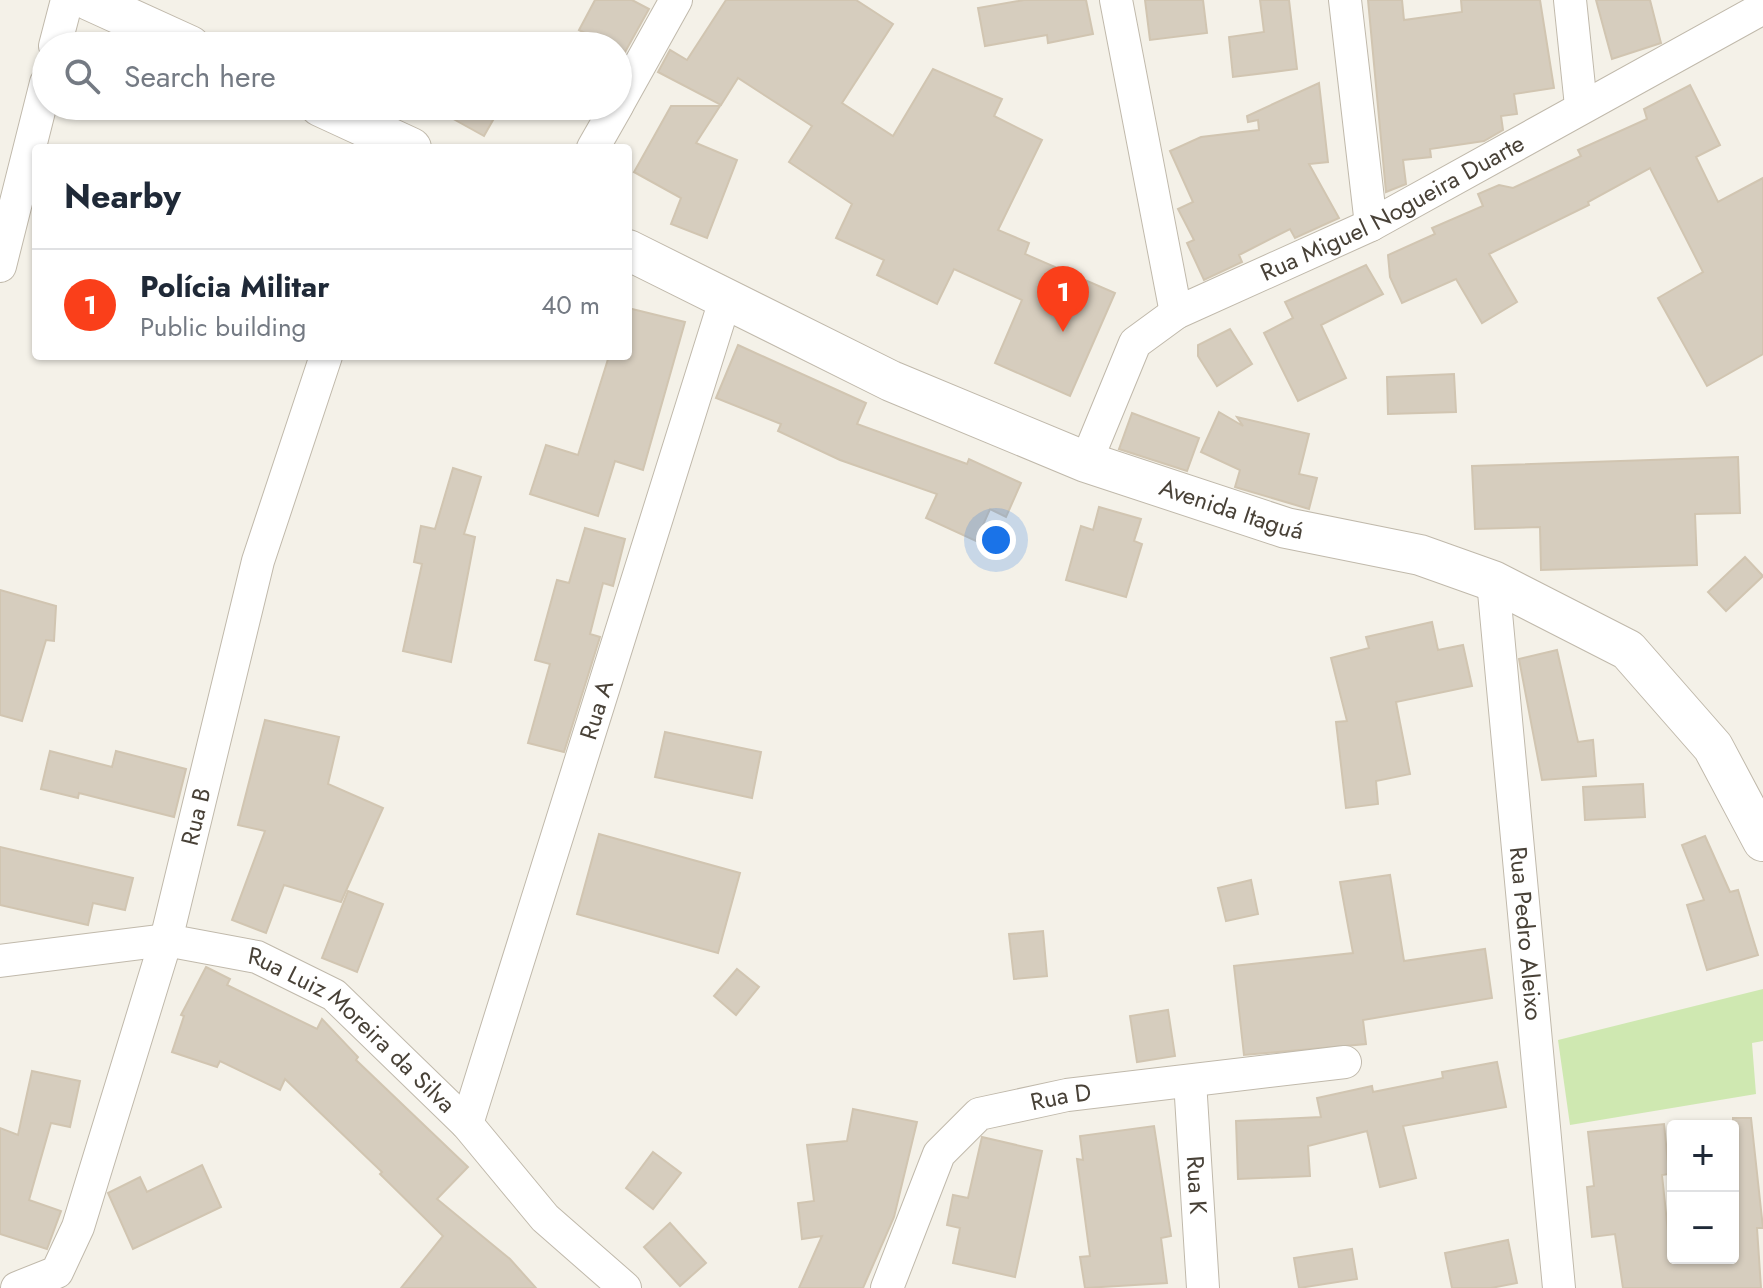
<!DOCTYPE html>
<html lang="en">
<head>
<meta charset="utf-8">
<style>
  body { margin:0; font-family:Jost,sans-serif; background:#f6f6f7; color:#1f2937 }
  .controls { position:absolute; right:24px; bottom:24px; display:grid; overflow:hidden; border-radius:8px; box-shadow:0 2px 6px #0004 }
  .controls button { width:72px; height:72px; display:grid; place-items:center; padding:0; border:0; border-bottom:2px solid #e0e1e3; background:#fff; color:#1f2937; font:40px sans-serif }
  .you { position:absolute; left:996px; top:540px; width:28px; height:28px; margin:-20px; border:6px solid #fff; border-radius:50%; background:#1a73e8; box-shadow:0 0 0 12px #1a73e833 }
  .badge { display:grid; place-items:center; width:52px; height:52px; border-radius:50%; background:#fa3f1a; color:#fff; font-size:26px; font-weight:700 }
  .pin { position:absolute; translate:-50% -66px; filter:drop-shadow(0 2px 4px #0008) }
  .pin::after { content:''; position:absolute; top:42px; width:28px; height:24px; background:inherit; clip-path:polygon(0 0,100% 0,50% 100%) }
  .list { margin:0; padding:0; list-style:none }
  h2 { display:flex; justify-content:space-between; align-items:center; height:104px; margin:0; padding:0 32px; font-size:34px }
  h2 small { font-size:26px; font-weight:400; color:#747a83 }
  .list li { display:grid; grid-template-columns:52px 1fr auto; gap:24px; align-items:center; box-sizing:border-box; height:112px; padding:0 32px; border-top:2px solid #e0e1e3 }
  .list b { display:block; font-size:30px; white-space:nowrap }
  .list p { margin:0; font-size:26px; white-space:nowrap; color:#747a83 }
  .list em { font-size:26px; font-style:normal; color:#747a83 }
  .icon { flex:none; width:44px; height:44px; fill:none; stroke:currentColor; stroke-width:2; stroke-linecap:round; stroke-linejoin:round }
  .map { position:relative; flex:none; width:1763px; height:1288px; overflow:hidden }
  .search { position:absolute; background:#fff; box-shadow:0 2px 6px #0004; left:32px; top:32px; width:600px; height:88px; display:flex; align-items:center; gap:20px; box-sizing:border-box; padding:0 28px; border-radius:44px; color:#747a83; font-size:30px }
  .panel { position:absolute; background:#fff; box-shadow:0 2px 6px #0004; left:32px; top:144px; width:600px; height:216px; border-radius:8px }
  .map>svg:first-child { display:block }
  .green { fill:#cfe8b1 }
  .building { fill:#d6cdbe; stroke:#d1c5b1; stroke-width:2 }
  .lines { fill:none; stroke-linecap:round; stroke-linejoin:round }
  .minor-casing { stroke:#c0b9ab; stroke-width:34 }
  .tertiary-casing { stroke:#c0b9ab; stroke-width:42 }
  .minor { stroke:#fff; stroke-width:32 }
  .tertiary { stroke:#fff; stroke-width:40 }
  .labels { text-anchor:middle; stroke-width:7; stroke-linejoin:round; paint-order:stroke }
  .street-label { font-size:24px; fill:#484137; stroke:#fff }
</style>
</head>
<body>
<div class="map">
<svg width="1763" height="1288" viewBox="0 0 1763 1288">
  <rect width="100%" height="100%" fill="#f4f1e8"/>
  <polygon class="green" points="1763,989 1763,1041 1752,1043 1756,1094 1570,1125 1558,1040"/>
  <g class="building">
    <polygon points="595,0 632,0 649,9 624,54 618,46 610,46 579,30"/>
    <polygon points="726,0 856,0 893,24 842,103 893,136 933,69 1002,99 994,116 1042,140 998,230 1029,243 1025,254 1115,293 1070,396 995,363 1022,300 954,269 937,304 877,275 884,260 836,238 852,204 789,162 812,126 738,78 721,105 658,72 670,50 687,60"/>
    <polygon points="1024,0 1086,0 1093,34 1048,43 1047,35 985,46 978,8"/>
    <polygon points="1145,0 1203,0 1207,33 1150,40"/>
    <polygon points="1260,0 1289,0 1297,69 1233,77 1229,37 1264,32"/>
    <polygon points="1368,0 1402,0 1404,20 1462,12 1461,0 1540,0 1554,88 1514,94 1517,114 1501,116 1503,130 1484,141 1430,149 1431,157 1403,160 1406,184 1386,192"/>
    <polygon points="1596,0 1650,0 1661,43 1612,59"/>
    <polygon points="1319,83 1328,162 1309,164 1339,218 1295,238 1290,229 1239,255 1242,262 1204,280 1187,243 1194,240 1178,209 1193,202 1170,151 1201,137 1259,130 1258,120 1248,122 1247,116"/>
    <polygon points="1690,85 1720,145 1696,157 1718,202 1763,178 1763,354 1707,386 1658,298 1703,272 1650,168 1588,202 1589,205 1489,254 1517,302 1482,323 1456,279 1402,303 1390,277 1388,255 1435,234 1432,228 1483,206 1478,194 1499,185 1513,188 1581,156 1578,150 1647,119 1644,109"/>
    <polygon points="430,106 501,106 484,136"/>
    <polygon points="671,106 720,106 696,143 737,160 707,238 671,224 681,198 634,172"/>
    <polygon points="1366,265 1383,294 1321,325 1346,378 1298,401 1264,333 1293,318 1285,302"/>
    <polygon points="628,308 685,322 643,470 615,461 598,516 530,494 546,445 578,455 609,356 628,356"/>
    <polygon points="1230,329 1252,364 1217,386 1198,356 1198,345"/>
    <polygon points="738,345 866,403 857,424 967,464 969,459 1021,483 1006,517 990,509 976,541 926,518 937,494 840,460 778,431 781,424 716,398"/>
    <polygon points="1454,374 1456,412 1388,414 1387,377"/>
    <polygon points="1219,412 1243,426 1237,417 1309,434 1299,474 1317,478 1309,509 1235,487 1240,470 1201,452"/>
    <polygon points="1132,413 1199,438 1187,471 1119,449"/>
    <polygon points="1738,457 1740,513 1695,514 1697,565 1541,570 1540,527 1475,529 1472,466"/>
    <polygon points="453,468 481,477 464,534 475,537 451,662 403,651 422,564 414,562 421,526 435,529"/>
    <polygon points="1099,507 1141,519 1134,541 1142,544 1126,597 1066,580 1081,526 1093,530"/>
    <polygon points="585,528 625,539 613,586 603,583 590,634 600,637 564,752 528,743 550,664 535,660 557,580 569,583"/>
    <polygon points="1745,557 1763,576 1726,611 1708,592"/>
    <polygon points="0,590 56,606 54,641 46,640 22,721 0,715"/>
    <polygon points="1432,622 1438,650 1463,645 1472,686 1396,702 1410,774 1376,781 1378,804 1346,808 1336,722 1347,721 1331,658 1369,648 1366,637"/>
    <polygon points="1557,650 1578,742 1593,740 1596,776 1542,780 1519,659"/>
    <polygon points="265,720 339,737 328,784 383,808 341,902 284,885 266,933 232,920 265,831 238,825"/>
    <polygon points="665,732 761,752 752,798 655,777"/>
    <polygon points="50,751 112,767 116,751 186,769 174,817 79,793 78,798 41,789"/>
    <polygon points="1643,784 1645,817 1585,820 1583,787"/>
    <polygon points="599,834 740,873 718,953 577,914"/>
    <polygon points="1705,836 1730,892 1738,890 1758,955 1707,970 1687,905 1704,900 1682,845"/>
    <polygon points="0,847 133,878 125,910 93,903 88,925 0,905"/>
    <polygon points="1390,875 1404,961 1485,949 1492,998 1363,1020 1366,1044 1244,1055 1234,966 1353,953 1340,882"/>
    <polygon points="1251,880 1258,914 1226,921 1218,888"/>
    <polygon points="348,891 383,904 357,972 322,958"/>
    <polygon points="1043,931 1047,976 1014,979 1009,934"/>
    <polygon points="206,967 230,979 227,985 317,1029 322,1019 358,1057 356,1060 468,1167 437,1199 510,1259 536,1288 401,1288 443,1236 380,1174 382,1172 285,1079 280,1090 220,1061 217,1067 172,1052 184,1016 181,1015"/>
    <polygon points="737,969 759,987 736,1015 714,996"/>
    <polygon points="1168,1010 1175,1056 1137,1062 1130,1016"/>
    <polygon points="1497,1062 1506,1107 1403,1126 1416,1178 1380,1187 1367,1131 1308,1146 1310,1176 1238,1179 1236,1121 1321,1117 1317,1098 1372,1086 1373,1092 1443,1078 1442,1072"/>
    <polygon points="32,1071 80,1081 70,1127 51,1123 29,1200 61,1211 47,1249 0,1234 0,1128 18,1135"/>
    <polygon points="853,1109 917,1122 894,1217 863,1288 799,1288 822,1236 802,1239 798,1203 814,1201 807,1145 847,1141"/>
    <polygon points="1733,1118 1751,1118 1763,1228 1757,1228 1761,1288 1623,1288 1615,1234 1592,1237 1587,1187 1594,1186 1588,1132 1664,1124 1669,1174 1662,1175 1668,1232 1673,1231 1673,1258 1733,1258"/>
    <polygon points="1154,1126 1171,1236 1161,1238 1167,1283 1085,1288 1080,1257 1090,1256 1077,1159 1083,1160 1080,1136"/>
    <polygon points="982,1137 1042,1151 1015,1277 953,1263 960,1228 947,1225 953,1195 968,1198"/>
    <polygon points="653,1152 681,1173 653,1209 626,1188"/>
    <polygon points="202,1165 221,1207 133,1249 108,1193 140,1177 147,1192"/>
    <polygon points="670,1223 706,1263 680,1286 644,1247"/>
    <polygon points="1508,1240 1517,1283 1491,1288 1452,1288 1445,1253"/>
    <polygon points="1352,1249 1357,1279 1299,1288 1294,1258"/>
  </g>
  <g class="lines">
    <g class="minor-casing">
      <g id="minor">
        <polyline points="1116,0 1176,313"/>
        <polyline points="1345,0 1371,225"/>
        <polyline points="1570,0 1581,106"/>
        <polyline points="55,46 67,0"/>
        <polyline points="618,104 676,0"/>
        <polyline points="593,148 617,106"/>
        <polyline points="0,266 46,83"/>
        <path id="s1" d="M1086,462l49,-119 41,-30 195,-88 392,-217"/>
        <path id="s2" d="M1493,581l66,707"/>
        <path id="s3" d="M0,961l166,-21 91,17 77,38 133,129 78,94 80,70"/>
        <path id="s4" d="M1190,1081l13,207"/>
        <path id="s5" d="M467,1124l259,-827"/>
        <path id="s6" d="M17,1288l40,-16 21,-45 88,-287 92,-379 68,-205"/>
        <path id="s7" d="M887,1288l52,-134 40,-40 88,-19 278,-33"/>
      </g>
    </g>
    <g class="tertiary-casing">
      <g id="tertiary">
        <polyline points="89,0 190,46"/>
        <polyline points="320,106 411,148"/>
        <path id="s8" d="M628,250l263,131 195,81 200,66 134,27 73,26 135,69 85,97 50,94"/>
      </g>
    </g>
    <use href="#minor" class="minor"/>
    <use href="#tertiary" class="tertiary"/>
  </g>
  <g class="labels">
    <g class="street-label">
      <text dy="8" stroke="none"><textPath href="#s1" startOffset="420">Rua Miguel Nogueira Duarte</textPath></text>
      <text dy="8" stroke="none"><textPath href="#s8" startOffset="658">Avenida Itaguá</textPath></text>
      <text dy="8" stroke="none"><textPath href="#s5" startOffset="434">Rua A</textPath></text>
      <text dy="8" stroke="none"><textPath href="#s6" startOffset="520">Rua B</textPath></text>
      <text dy="8" stroke="none"><textPath href="#s2" startOffset="354">Rua Pedro Aleixo</textPath></text>
      <text dy="8" stroke="none"><textPath href="#s3" startOffset="380">Rua Luiz Moreira da Silva</textPath></text>
      <text dy="8" stroke="none"><textPath href="#s7" startOffset="284">Rua D</textPath></text>
      <text dy="8" stroke="none"><textPath href="#s4" startOffset="104">Rua K</textPath></text>
    </g>
  </g>
</svg>
<div class="controls">
<button>+</button>
<button>−</button>
</div>
<div class="you"></div>
<div class="pin badge" style="left:1063px;top:332px">1</div>
<div class="search"><svg class="icon" aria-label="search" viewBox="0 0 24 24"><circle cx="10" cy="10" r="6"/><path d="M15 15l6 6"/></svg>Search here</div>
<section class="panel">
<h2>Nearby<small></small></h2>
<ul class="list">
<li><span class="badge">1</span><div><b>Polícia Militar</b><p>Public building</p></div><em>40 m</em></li>
</ul>
</section>
</div>
</body>
</html>
